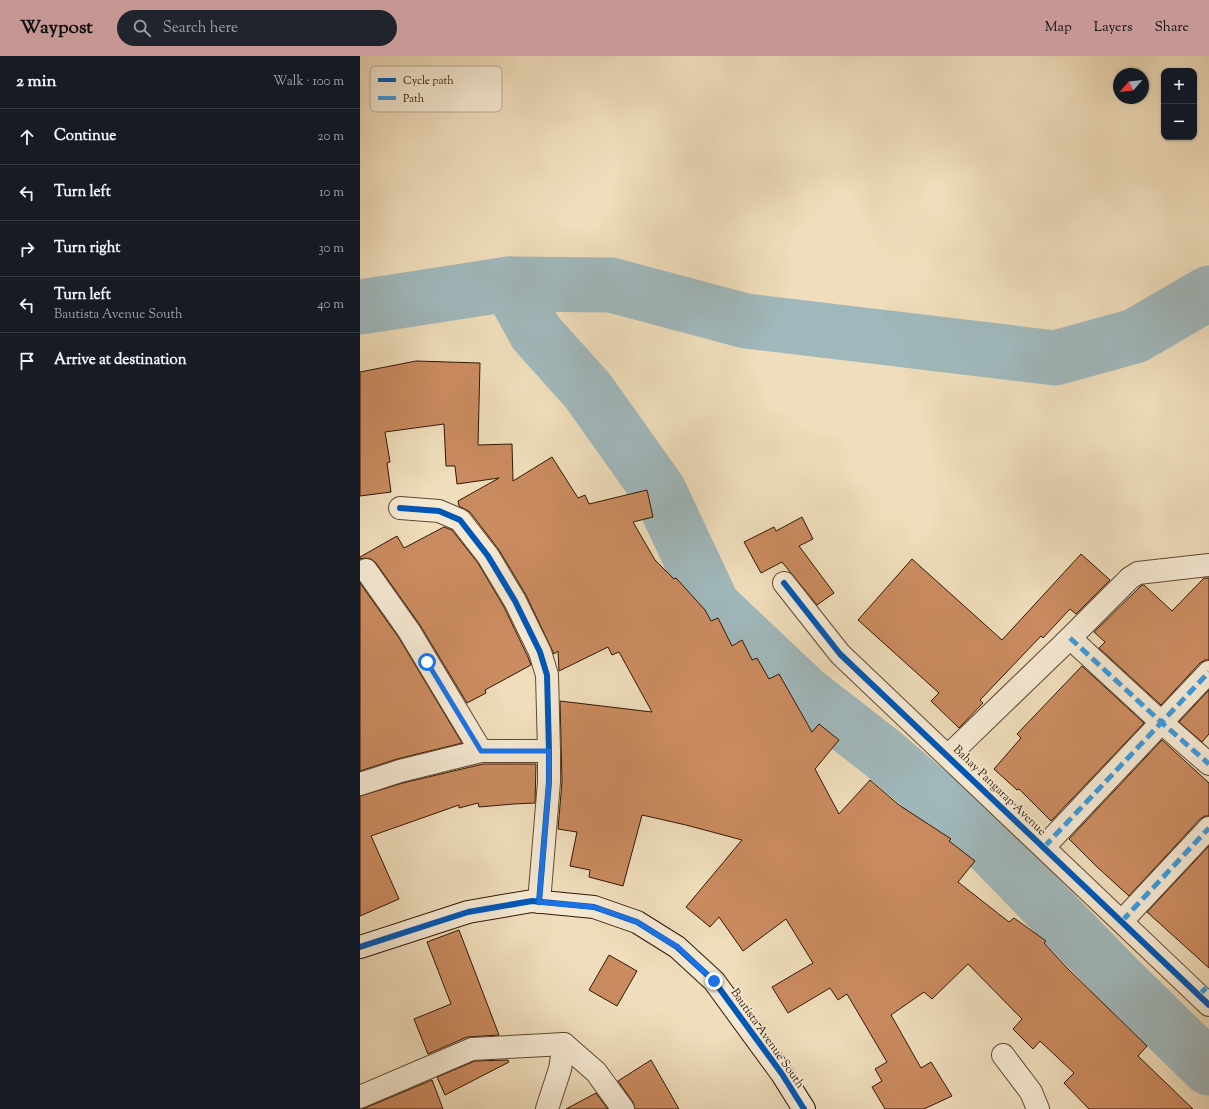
<!DOCTYPE html>
<html lang="en">
<head>
<meta charset="utf-8">
<style>
  body { margin:0; font-family:"Sorts Mill Goudy",serif; background:#20242c; color:#f1f3f6 }
  .controls { position:absolute; right:12px; top:12px; display:grid; overflow:hidden; border-radius:8px; box-shadow:0 1px 3px #0004 }
  .controls button { width:36px; height:36px; display:grid; place-items:center; padding:0; border:0; border-bottom:1px solid #363941; background:#171b24; color:#f1f3f6; font:20px sans-serif }
  .compass { position:absolute; left:753px; top:12px; width:36px; height:36px; border-radius:50%; background:#171b24; box-shadow:0 1px 3px #0004; rotate:242deg }
  .stop { position:absolute; width:12px; height:12px; margin:-9px; border:3px solid #1a73e8; border-radius:50%; background:#fff }
  .stop.end { background:#1a73e8; border-color:#fff; box-shadow:0 1px 4px #0008 }
  .list { margin:0; padding:0; list-style:none }
  h2 { display:flex; justify-content:space-between; align-items:center; height:52px; margin:0; padding:0 16px; font-size:17px }
  h2 small { font-size:13px; font-weight:400; color:#9ea1a6 }
  .list li { display:grid; grid-template-columns:26px 1fr auto; gap:12px; align-items:center; box-sizing:border-box; height:56px; padding:0 16px; border-top:1px solid #363941 }
  .list b { display:block; font-size:15px; white-space:nowrap }
  .list p { margin:0; font-size:13px; white-space:nowrap; color:#9ea1a6 }
  .list em { font-size:13px; font-style:normal; color:#9ea1a6 }
  .icon { flex:none; width:22px; height:22px; fill:none; stroke:currentColor; stroke-width:2; stroke-linecap:round; stroke-linejoin:round }
  .map { position:relative; flex:none; width:849px; height:1053px; overflow:hidden }
  header { display:flex; align-items:center; gap:24px; box-sizing:border-box; height:56px; padding:0 20px; background:#c59692; color:#111 }
  header strong { font-size:19px }
  nav { display:flex; gap:22px; margin-inline-start:auto; font-size:14px }
  .search { width:280px; height:36px; background:#20242c; display:flex; align-items:center; gap:10px; box-sizing:border-box; padding:0 14px; border-radius:22px; color:#9ea1a6; font-size:15px }
  main { display:flex }
  aside { flex:1; background:#171b24 }
  .map>svg:first-child { display:block }
  .lines { fill:none; stroke-linecap:round; stroke-linejoin:round }
  .river { stroke:#a0b8bc; stroke-width:55 }
  .building { fill:#cb8b60; stroke:#311705 }
  .street-casing { stroke:#604832; stroke-width:24 }
  .secondary-casing { stroke:#311705; stroke-width:24 }
  .street { stroke:#f5e9d3; stroke-width:22 }
  .secondary { stroke:#f5e9d3; stroke-width:22 }
  .quiet { stroke:#3e9add; stroke-width:5; stroke-dasharray:10 5; stroke-linecap:butt }
  .cycleway-casing { stroke:#f5e9d3; stroke-width:8 }
  .cycleway { stroke:#0057b8; stroke-width:6 }
  .route { stroke:#1a73e8; stroke-width:5 }
  .labels { text-anchor:middle; stroke-width:3.5; stroke-linejoin:round; paint-order:stroke }
  .street-label { font-size:12px; fill:#311705; stroke:#f5e9d3 }
  .key { fill:#f5e9d3; stroke:#baaa95; stroke-width:1 }
  .key-label { font-size:11px; fill:#311705 }
</style>
</head>
<body>
<header>
<strong>Waypost</strong>
<div class="search"><svg class="icon" aria-label="search" viewBox="0 0 24 24"><circle cx="10" cy="10" r="6"/><path d="M15 15l6 6"/></svg>Search here</div>
<nav><a>Map</a><a>Layers</a><a>Share</a></nav>
</header>
<main>
<aside>
<h2>2 min<small>Walk · 100 m</small></h2>
<ul class="list">
<li><svg class="icon" aria-label="ahead" viewBox="0 0 24 24"><path d="M12 20V5M6 11l6-6 6 6"/></svg><div><b>Continue</b></div><em>20 m</em></li>
<li><svg class="icon" aria-label="left" viewBox="0 0 24 24"><path d="M17 20v-9H6M10 6l-5 5 5 5"/></svg><div><b>Turn left</b></div><em>10 m</em></li>
<li><svg class="icon" aria-label="right" viewBox="0 0 24 24"><path d="M7 20v-9h11M14 6l5 5-5 5"/></svg><div><b>Turn right</b></div><em>30 m</em></li>
<li><svg class="icon" aria-label="left" viewBox="0 0 24 24"><path d="M17 20v-9H6M10 6l-5 5 5 5"/></svg><div><b>Turn left</b><p>Bautista Avenue South</p></div><em>40 m</em></li>
<li><svg class="icon" aria-label="arrive" viewBox="0 0 24 24"><path d="M6 21V4h12l-3 4 3 4H6"/></svg><div><b>Arrive at destination</b></div></li>
</ul>
</aside>
<div class="map">
<svg width="849" height="1053" viewBox="0 0 849 1053">
  <rect width="100%" height="100%" fill="#efddbb"/>
  <filter id="stains"><feTurbulence type="fractalNoise" baseFrequency=".005" numOctaves="4"/><feColorMatrix values="0 0 0 0 .2 0 0 0 0 .09 0 0 0 0 .02 0 0 0 .5 -.17"/></filter>
  <radialGradient id="worn" r=".72"><stop offset=".6" stop-color="#630" stop-opacity="0"/><stop offset="1" stop-color="#630" stop-opacity=".3"/></radialGradient>
  <g class="lines">
    <g class="river">
      <polyline points="149,228 176,277 228,335 299,435 353,550 445,637 522,697 617,778 759,924 849,1012"/>
      <polyline points="0,251 149,228 251,229 386,265 695,302 775,280 849,237"/>
    </g>
  </g>
  <g class="building">
    <polygon points="56,305 120,307 118,389 152,388 153,425 192,401 218,442 225,439 229,448 287,434 293,461 273,466 295,504 314,523 316,522 345,554 351,565 358,562 372,590 382,584 392,604 397,602 409,623 419,618 452,676 459,668 479,684 455,713 479,758 510,724 539,749 591,783 589,785 615,805 598,826 649,866 654,862 686,885 684,887 708,913 787,990 778,1000 833,1053 729,1053 704,1027 714,1017 680,985 673,993 653,973 662,963 608,908 572,943 564,936 531,959 561,1012 571,1006 592,1040 564,1053 525,1053 512,1031 522,1025 515,1013 527,1006 487,938 478,944 470,932 428,957 412,931 453,907 426,863 383,895 359,861 350,871 326,851 382,784 326,769 282,759 263,830 229,821 230,814 210,810 217,776 198,773 202,726 200,645 292,656 259,596 252,599 248,591 199,615 198,595 194,598 166,539 139,494 110,456 99,450 98,445 139,422 97,428 95,410 86,410 84,368 25,376 30,406 27,407 31,436 0,440 0,316"/>
    <polygon points="442,461 453,483 439,490 474,537 457,549 422,506 401,517 384,486 414,471 416,475"/>
    <polygon points="84,471 92,474 118,507 144,551 168,601 171,609 125,634 126,637 107,647 60,569 16,507 11,503 5,502 0,503 0,501 37,480 44,492"/>
    <polygon points="721,498 750,524 716,558 710,553 683,582 681,580 620,644 623,647 599,672 571,645 579,637 498,564 552,503 642,584"/>
    <polygon points="844,522 849,522 849,604 845,604 840,607 801,649 739,592 745,586 734,576 782,529 784,529 812,555"/>
    <polygon points="0,527 39,582 102,687 37,703 0,715"/>
    <polygon points="722,610 784,667 691,765 659,733 657,734 634,713 661,682 657,678"/>
    <polygon points="849,634 849,678 842,686 819,666"/>
    <polygon points="802,684 849,727 849,760 845,760 840,763 769,840 736,810 709,783"/>
    <polygon points="123,708 176,708 175,747 154,748 119,751 118,747 99,752 99,749 11,780 39,843 0,860 0,740 43,727"/>
    <polygon points="849,790 849,912 787,856"/>
    <polygon points="99,874 139,979 107,981 68,998 54,963 91,948 67,886"/>
    <polygon points="249,899 277,915 257,950 229,934"/>
    <polygon points="148,1004 149,1006 85,1039 77,1021 115,1005"/>
    <polygon points="291,1004 319,1053 275,1053 273,1046 258,1025"/>
    <polygon points="72,1024 83,1053 2,1053 5,1052"/>
    <polygon points="236,1037 248,1053 206,1053"/>
  </g>
  <g class="lines">
    <g class="street-casing">
      <g id="street">
        <polyline points="40,452 79,455 100,464 128,500 155,545 180,596 187,619 189,695 189,726 179,846"/>
        <polyline points="6,514 49,575 121,695 189,695"/>
        <polyline points="424,527 480,598 849,949"/>
        <polyline points="710,582 801,666 849,708"/>
        <polyline points="588,700 710,582 770,522 778,517 849,509"/>
        <polyline points="0,728 40,715 121,695"/>
        <polyline points="684,791 849,616"/>
        <polyline points="762,865 849,772"/>
        <polyline points="643,999 671,1036 678,1053"/>
        <polyline points="0,1041 112,993 204,988 236,1016 263,1053"/>
        <polyline points="187,1053 200,1013 204,988"/>
      </g>
    </g>
    <g class="secondary-casing">
      <polyline id="secondary" points="0,891 108,856 172,845 234,851 277,866 317,891 354,925 422,1018 444,1053"/>
    </g>
    <use href="#street" class="street"/>
    <use href="#secondary" class="secondary"/>
    <g class="quiet">
      <polyline points="710,582 801,666 849,708"/>
      <polyline points="684,791 849,616"/>
      <polyline points="762,865 849,772"/>
      <polyline points="839,939 849,929"/>
    </g>
    <g class="cycleway-casing">
      <g id="cycleway">
        <polyline points="40,452 79,455 100,464 128,500 155,545 180,596 187,619 189,695 189,726 179,846"/>
        <polyline points="424,527 480,598 849,949"/>
        <polyline points="0,891 108,856 172,845 234,851 277,866 317,891 354,925 422,1018 444,1053"/>
      </g>
    </g>
    <use href="#cycleway" class="cycleway"/>
  </g>
  <g class="lines">
    <polyline class="route" points="67,606 121,695 189,695 189,726 179,846 234,851 277,866 318,891 354,925"/>
  </g>
  <g class="labels">
    <g class="street-label">
      <text transform="translate(640 734) rotate(44)" y="4">Bahay Pangarap Avenue</text>
      <text transform="translate(408 982) rotate(55)" y="4">Bautista Avenue South</text>
    </g>
  </g>
  <rect x="10" y="10" width="132" height="46" rx="6" class="key"/>
  <rect x="18" y="22" width="18" height="4" fill="#0057b8"/>
  <rect x="18" y="40" width="18" height="4" fill="#3e9add"/>
  <g class="key-label">
    <text x="43" y="28">Cycle path</text>
    <text x="43" y="46">Path</text>
  </g>
  <rect width="100%" height="100%" filter="url(#stains)"/>
  <rect width="100%" height="100%" fill="url(#worn)"/>
</svg>
<div class="controls">
<button>+</button>
<button>−</button>
</div>
<svg class="compass" viewBox="-18 -18 36 36"><path d="M0-13l5 13h-10z" fill="#e53935"/><path d="M0 13l5-13h-10z" fill="#9ea1a6"/></svg>
<div class="stop" style="left:67px;top:606px"></div>
<div class="stop end" style="left:354px;top:925px"></div>
</div>
</main>
</body>
</html>
